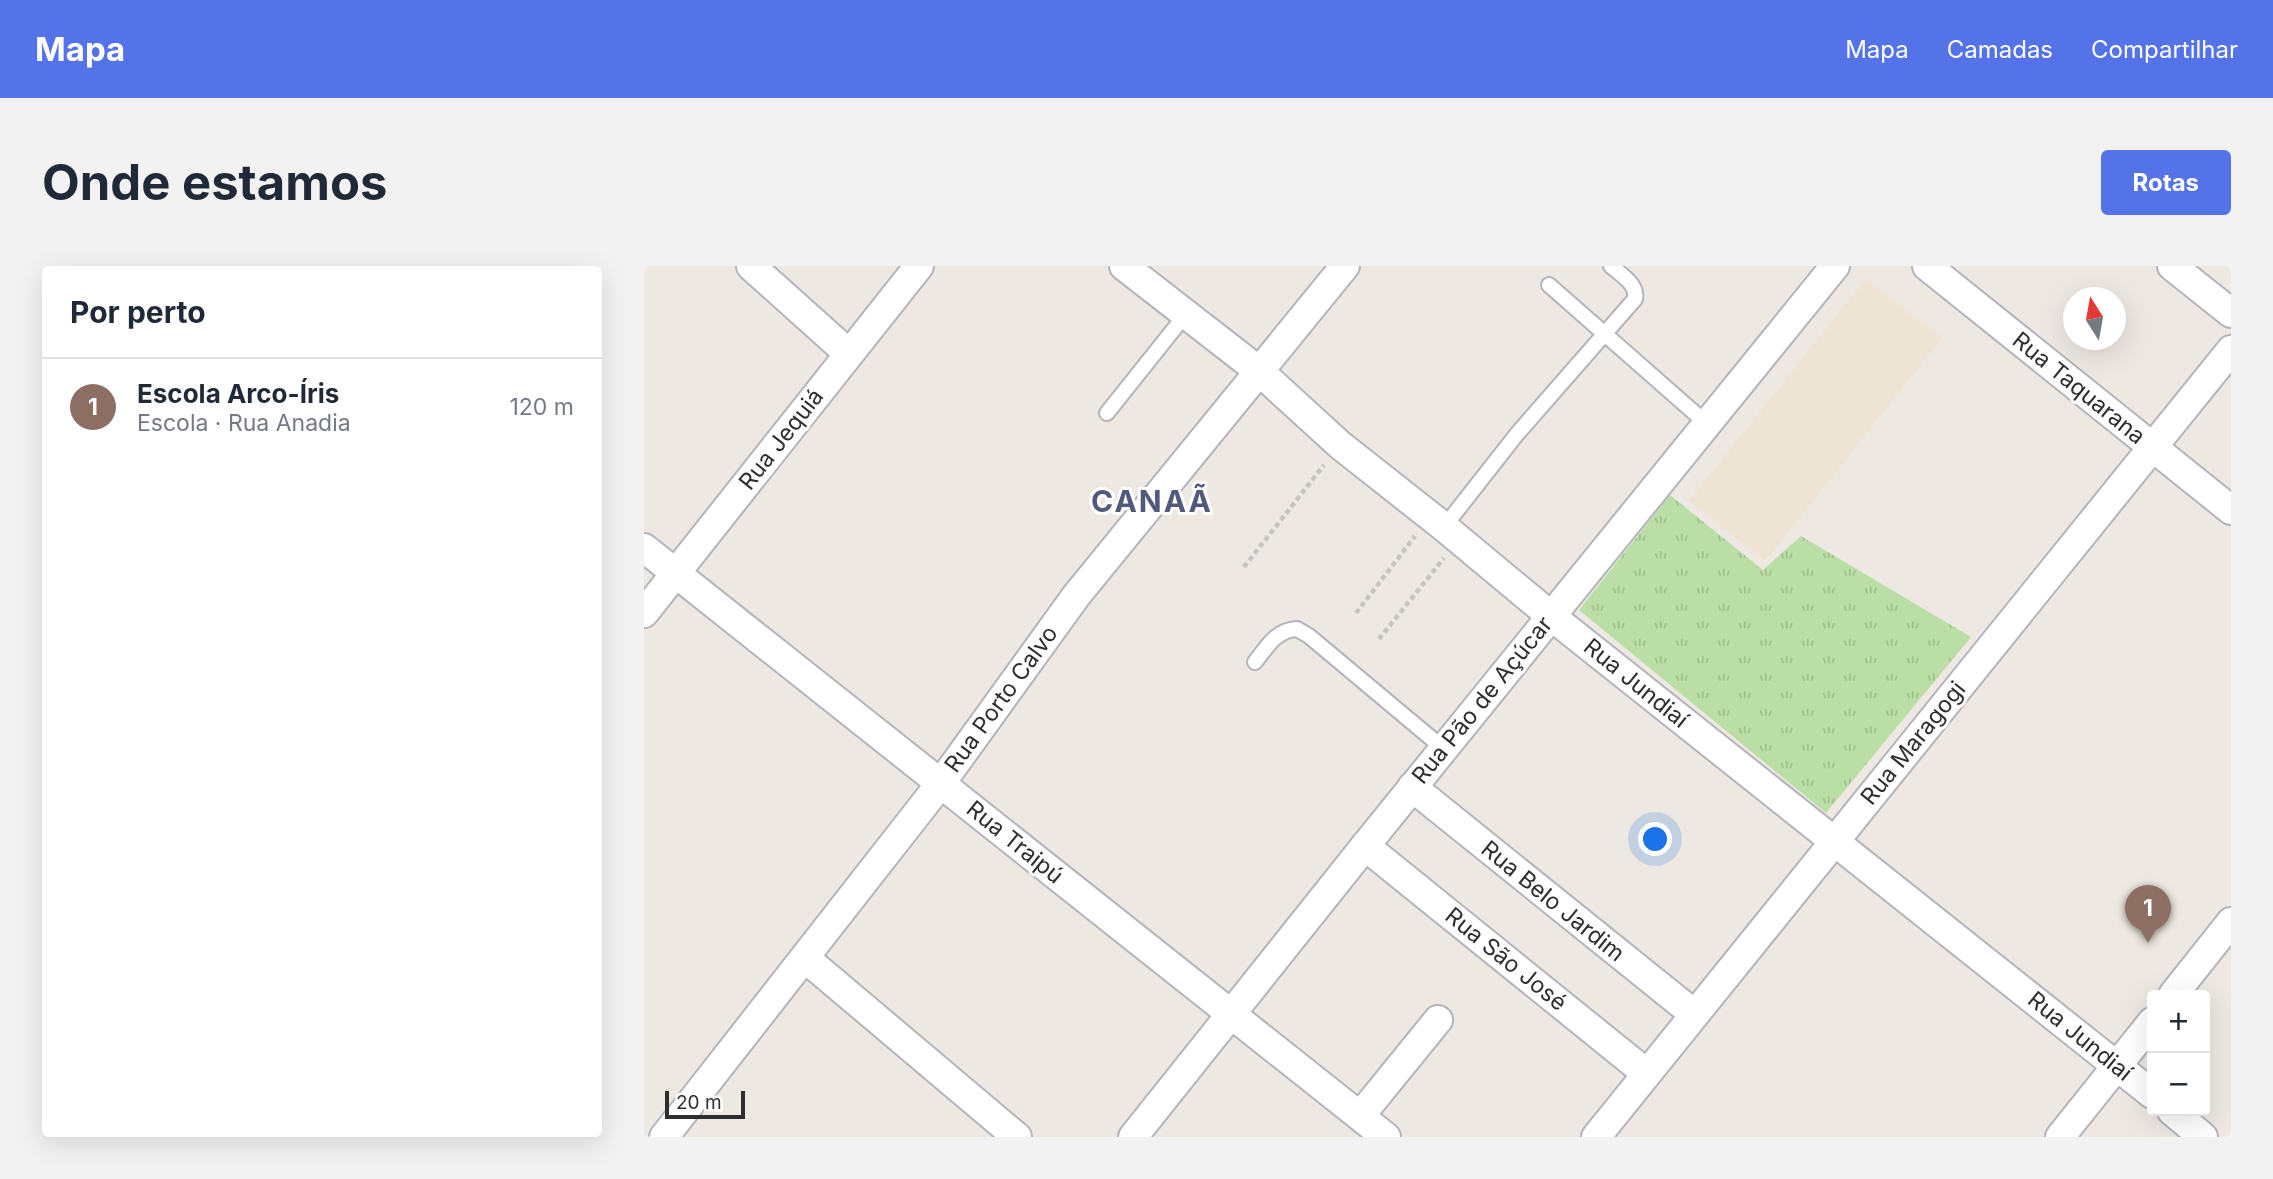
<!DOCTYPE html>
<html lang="pt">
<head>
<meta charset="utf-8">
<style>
  body { margin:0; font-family:Inter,sans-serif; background:#f2f2f3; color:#1f2937 }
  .controls { position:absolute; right:21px; bottom:21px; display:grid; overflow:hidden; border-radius:7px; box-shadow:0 7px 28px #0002 }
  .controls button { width:63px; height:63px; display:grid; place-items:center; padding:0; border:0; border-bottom:2px solid #e0e1e3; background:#fff; color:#1f2937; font:35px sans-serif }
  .compass { position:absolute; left:1419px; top:21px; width:63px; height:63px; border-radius:50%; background:#fff; box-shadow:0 7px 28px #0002; rotate:349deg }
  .scale { position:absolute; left:21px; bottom:18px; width:80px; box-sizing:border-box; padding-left:7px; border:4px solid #2e2e2e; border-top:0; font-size:19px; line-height:24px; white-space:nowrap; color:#2e2e2e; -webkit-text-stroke:5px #fff; paint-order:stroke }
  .you { position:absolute; left:1012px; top:574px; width:24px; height:24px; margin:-18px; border:5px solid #fff; border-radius:50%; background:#1a73e8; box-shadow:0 0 0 10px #1a73e833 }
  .badge { display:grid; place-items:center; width:46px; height:46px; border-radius:50%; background:#5473e9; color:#fff; font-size:23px; font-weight:700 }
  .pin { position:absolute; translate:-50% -58px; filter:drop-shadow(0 2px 4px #0008) }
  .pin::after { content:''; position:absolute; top:37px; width:24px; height:21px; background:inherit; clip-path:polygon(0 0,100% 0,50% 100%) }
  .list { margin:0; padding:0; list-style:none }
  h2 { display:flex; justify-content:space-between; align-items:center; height:91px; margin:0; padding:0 28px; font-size:30px }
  h2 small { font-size:23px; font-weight:400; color:#747a83 }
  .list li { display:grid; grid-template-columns:46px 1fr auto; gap:21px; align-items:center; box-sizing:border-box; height:98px; padding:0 28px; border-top:2px solid #e0e1e3 }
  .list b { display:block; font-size:26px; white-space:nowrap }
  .list p { margin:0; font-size:23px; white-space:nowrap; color:#747a83 }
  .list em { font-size:23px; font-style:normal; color:#747a83 }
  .map { position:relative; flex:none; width:1587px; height:871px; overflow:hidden; border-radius:7px }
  header { display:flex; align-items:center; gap:42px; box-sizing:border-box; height:98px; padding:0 35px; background:#5473e9; color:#fff }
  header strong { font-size:33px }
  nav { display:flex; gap:38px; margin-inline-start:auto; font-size:24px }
  .intro { display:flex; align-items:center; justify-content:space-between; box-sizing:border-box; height:168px; padding:0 42px }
  h1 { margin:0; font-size:49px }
  .button { padding:18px 32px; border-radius:7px; background:#5473e9; color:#fff; font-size:24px; font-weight:700 }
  main { display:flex; gap:42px; padding:0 42px }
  aside { flex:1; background:#fff; border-radius:7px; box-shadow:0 7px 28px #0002 }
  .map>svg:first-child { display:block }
  .education { fill:#ede4d4 }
  .grass { fill:url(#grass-tufts) }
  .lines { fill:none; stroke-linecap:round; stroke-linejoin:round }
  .lane-casing { stroke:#b3b4bc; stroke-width:18 }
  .street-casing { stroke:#b3b4bc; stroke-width:32 }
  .path { stroke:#c4c4c4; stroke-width:4.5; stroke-dasharray:5 3.5; stroke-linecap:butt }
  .lane { stroke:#fff; stroke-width:14 }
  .street { stroke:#fff; stroke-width:28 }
  .labels { text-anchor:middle; stroke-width:6; stroke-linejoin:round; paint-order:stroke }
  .street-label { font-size:23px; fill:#2e2e2e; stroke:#fff }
  .district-label { font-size:30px; font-weight:bold; letter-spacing:2px; fill:#525a7b; stroke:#fff }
</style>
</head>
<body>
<header>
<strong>Mapa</strong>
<nav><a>Mapa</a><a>Camadas</a><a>Compartilhar</a></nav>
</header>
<div class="intro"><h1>Onde estamos</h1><a class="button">Rotas</a></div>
<main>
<aside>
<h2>Por perto<small></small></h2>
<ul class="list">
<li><span class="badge" style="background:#8d6e63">1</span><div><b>Escola Arco-Íris</b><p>Escola · Rua Anadia</p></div><em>120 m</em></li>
</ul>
</aside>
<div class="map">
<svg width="1587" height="871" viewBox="0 0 1587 871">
  <defs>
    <pattern id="grass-tufts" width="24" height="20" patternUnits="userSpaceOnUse" patternTransform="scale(1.75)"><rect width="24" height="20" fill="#badea5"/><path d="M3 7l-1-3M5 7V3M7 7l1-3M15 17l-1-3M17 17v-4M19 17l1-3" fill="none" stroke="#a0bf8e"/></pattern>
  </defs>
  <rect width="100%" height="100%" fill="#eee8e2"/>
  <polygon class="education" points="1222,13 1298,72 1121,295 1045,235"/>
  <polygon class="grass" points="1026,229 1119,304 1157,270 1327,371 1182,547 935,344"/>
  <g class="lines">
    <g class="lane-casing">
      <g id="lane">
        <polyline points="905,19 1062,157"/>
        <polyline points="463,147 542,48"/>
        <path d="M800,261l73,-93 118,-135c3,-15 -14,-24 -24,-33"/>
        <path d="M611,396c12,-15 21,-32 42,-33l12,7 135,113"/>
      </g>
    </g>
    <g class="street-casing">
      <g id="street">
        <polyline points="107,0 204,87"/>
        <polyline points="480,0 615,105 696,179 800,261 907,350 1508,828"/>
        <polyline points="1283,0 1587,244"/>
        <polyline points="1528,0 1587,47"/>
        <polyline points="0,282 742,871"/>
        <polyline points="0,347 275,0"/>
        <polyline points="768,521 1050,748"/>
        <polyline points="721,580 1002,807"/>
        <polyline points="161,692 373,871"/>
        <polyline points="1529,729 1587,656"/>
        <polyline points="1528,845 1559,871"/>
        <polyline points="716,850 794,754"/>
        <polyline points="20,871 297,517 432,330 701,0"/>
        <polyline points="489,871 721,580 1191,0"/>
        <polyline points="952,871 1587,84"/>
        <polyline points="1416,871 1508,756"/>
      </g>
    </g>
    <g class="path">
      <polyline points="600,301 680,199"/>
      <polyline points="712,347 771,270"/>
      <polyline points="735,373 800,292"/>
    </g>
    <use href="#lane" class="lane"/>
    <use href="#street" class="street"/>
  </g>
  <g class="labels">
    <g class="street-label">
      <text transform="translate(1435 122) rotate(39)" y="8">Rua Taquarana</text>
      <text transform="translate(137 173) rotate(-52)" y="8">Rua Jequiá</text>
      <text transform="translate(992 417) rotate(39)" y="8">Rua Jundiaí</text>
      <text transform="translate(357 433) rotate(-54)" y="8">Rua Porto Calvo</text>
      <text transform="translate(838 434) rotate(-51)" y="8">Rua Pão de Açúcar</text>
      <text transform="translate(1269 477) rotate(-51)" y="8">Rua Maragogi</text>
      <text transform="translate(371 576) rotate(39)" y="8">Rua Traipú</text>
      <text transform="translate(909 635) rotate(39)" y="8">Rua Belo Jardim</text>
      <text transform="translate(862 693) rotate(39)" y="8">Rua São José</text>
      <text transform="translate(1436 770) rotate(39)" y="8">Rua Jundiaí</text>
    </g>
    <g class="district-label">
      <text x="508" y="246">CANAÃ</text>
    </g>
  </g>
</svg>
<div class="controls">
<button>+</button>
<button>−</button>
</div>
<svg class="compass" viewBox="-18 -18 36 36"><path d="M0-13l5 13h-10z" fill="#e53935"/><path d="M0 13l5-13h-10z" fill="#747a83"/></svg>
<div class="scale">20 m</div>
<div class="you"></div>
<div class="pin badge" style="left:1504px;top:677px;background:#8d6e63">1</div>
</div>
</main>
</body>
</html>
